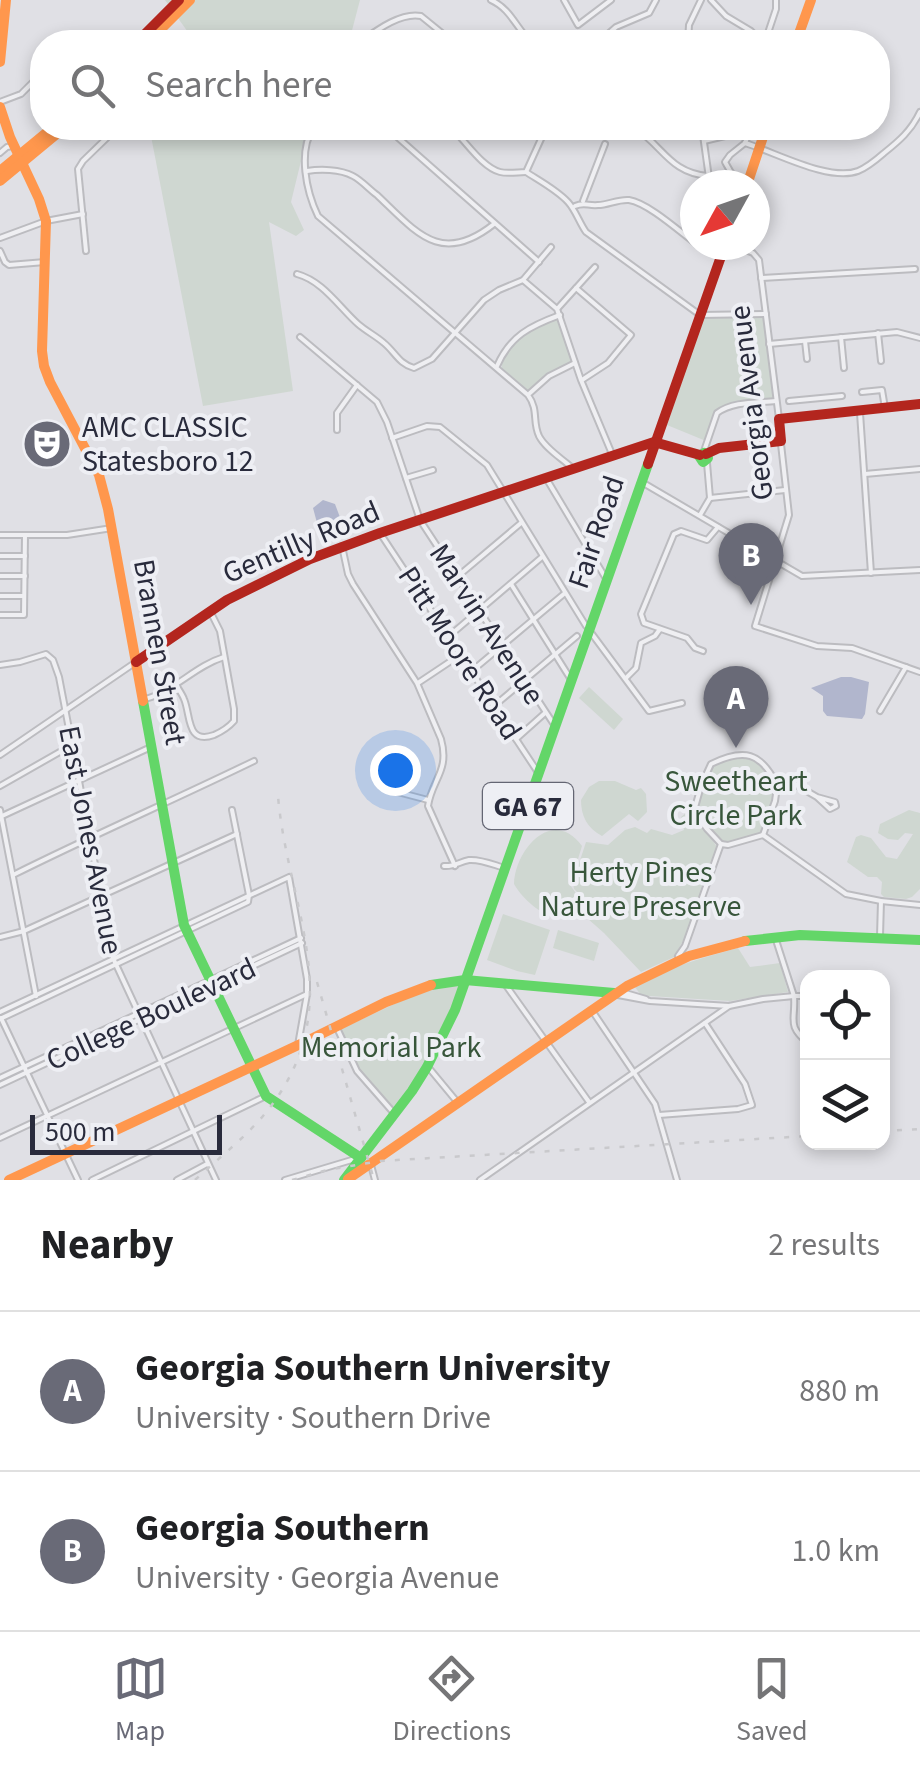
<!DOCTYPE html>
<html lang="en">
<head>
<meta charset="utf-8">
<style>
  body { margin:0; font-family:"Source Sans 3",sans-serif; background:#f6f6f6; color:#202124 }
  .controls { position:absolute; right:30px; bottom:30px; display:grid; overflow:hidden; border-radius:20px; box-shadow:0 5px 15px #0003 }
  .controls button { width:90px; height:90px; display:grid; place-items:center; padding:0; border:0; border-bottom:2px solid #e0e0e0; background:#fff; color:#202124; font:50px sans-serif }
  .compass { position:absolute; left:680px; top:170px; width:90px; height:90px; border-radius:50%; background:#fff; box-shadow:0 5px 15px #0003; rotate:230deg }
  .scale { position:absolute; left:30px; bottom:25px; width:192px; box-sizing:border-box; padding-left:10px; border:5px solid #292b3c; border-top:0; font-size:28px; line-height:35px; white-space:nowrap; color:#292b3c; -webkit-text-stroke:8px #eeeff4; paint-order:stroke }
  .you { position:absolute; left:395px; top:770px; width:35px; height:35px; margin:-25px; border:8px solid #fff; border-radius:50%; background:#1a73e8; box-shadow:0 0 0 15px #1a73e833 }
  .badge { display:grid; place-items:center; width:65px; height:65px; border-radius:50%; background:#696a77; color:#fff; font-size:32px; font-weight:700 }
  .pin { position:absolute; translate:-50% -82px; filter:drop-shadow(0 2px 5px #0008) }
  .pin::after { content:''; position:absolute; top:52px; width:35px; height:30px; background:inherit; clip-path:polygon(0 0,100% 0,50% 100%) }
  .list { margin:0; padding:0; list-style:none }
  h2 { display:flex; justify-content:space-between; align-items:center; height:130px; margin:0; padding:0 40px; font-size:42px }
  h2 small { font-size:32px; font-weight:400; color:#757577 }
  .list li { display:grid; grid-template-columns:65px 1fr auto; gap:30px; align-items:center; box-sizing:border-box; height:160px; padding:0 40px; border-top:2px solid #e0e0e0 }
  .list b { display:block; font-size:38px; white-space:nowrap }
  .list p { margin:0; font-size:32px; white-space:nowrap; color:#757577 }
  .list em { font-size:32px; font-style:normal; color:#757577 }
  .icon { flex:none; width:55px; height:55px; fill:none; stroke:currentColor; stroke-width:2; stroke-linecap:round; stroke-linejoin:round }
  .map { position:relative; flex:none; width:920px; height:1180px; overflow:hidden }
  .search { position:absolute; background:#fff; box-shadow:0 5px 15px #0003; left:30px; right:30px; top:30px; height:110px; display:flex; align-items:center; gap:25px; box-sizing:border-box; padding:0 35px; border-radius:40px; color:#757577; font-size:38px }
  .sheet { height:450px; background:#fff }
  nav { display:flex; justify-content:space-around; align-items:center; box-sizing:border-box; height:140px; border-top:2px solid #e0e0e0; background:#fff; font-size:28px; color:#757577 }
  nav a { display:grid; justify-items:center; gap:5px }
  nav .on { color:#696a77 }
  .map>svg:first-child { display:block }
  .green { fill:#cfd7d1 }
  .water { fill:#b1b6cd }
  .lines { fill:none; stroke-linecap:round; stroke-linejoin:round }
  .street-casing { stroke:#bcbcc0; stroke-width:8 }
  .street { stroke:#efeff2; stroke-width:4 }
  .fast { stroke:#63d668; stroke-width:10 }
  .slow { stroke:#ff974d; stroke-width:10 }
  .jam { stroke:#b3261e; stroke-width:10 }
  .rail { stroke:#c9c9cc; stroke-width:2.5; stroke-dasharray:5 10; stroke-linecap:butt }
  .labels { text-anchor:middle; stroke-width:8; stroke-linejoin:round; paint-order:stroke }
  .shield { fill:#eeeff4; stroke:#646673; stroke-width:2.5 }
  .shield-label { font-size:28px; font-weight:bold; fill:#292b3c }
  .street-label { font-size:30px; fill:#292b3c; stroke:#eeeff4 }
  .poi-label { font-size:30px; fill:#292b3c; stroke:#eeeff4; text-anchor:start }
  .park-label { font-size:30px; fill:#38563b; stroke:#eeeff4 }
</style>
</head>
<body>
<div class="map">
<svg width="920" height="1180" viewBox="0 0 920 1180">
  <rect width="100%" height="100%" fill="#e0e0e5"/>
  <g class="green">
    <polygon points="165,0 360,0 349,42 195,42"/>
    <polygon points="185,128 313,128 301,161 291,202 304,230 296,236 269,222 293,391 203,406 151,136"/>
    <polygon points="763,316 774,400 725,405 716,413 706,441 667,425 702,321 707,317"/>
    <path d="M556,317l4,2 13,43 -22,10 -24,20 -25,-22c-3,-29 32,-42 54,-53z"/>
    <polygon points="589,687 623,719 614,730 579,698"/>
    <polygon points="733,755 758,759 767,765 777,785 775,801 763,835 728,845 721,844 694,811 701,786 711,764"/>
    <path d="M599,781h16l21,9 5,-2 5,6 1,18 -9,9 -9,-7 -27,22c-15,-8 -21,-20 -21,-36l8,-13z"/>
    <path d="M691,809l26,38 -33,92 -10,18 -33,15 -37,-39 -25,-22 3,-10c-18,33 -54,7 -68,-17 1,-35 39,-78 68,-38l-12,39 11,15 1,-3 -8,-8 -1,-7 13,-40 22,3 17,-15 10,-3 12,6 4,-4 21,6 12,-5 -3,-13z"/>
    <polygon points="909,810 920,813 920,889 912,897 906,899 884,897 881,894 882,882 877,877 868,877 847,862 856,837 861,835 871,838 886,857 897,859 913,834 905,833 898,840 888,839 878,833 880,824"/>
    <polygon points="503,914 550,930 535,975 517,971 487,960"/>
    <polygon points="558,930 599,943 594,961 553,948"/>
    <path d="M738,948l12,19 30,-4 8,29 -58,9 -81,-5 -9,-2 -5,-7c32,-20 67,-29 103,-39z"/>
    <polygon points="456,983 459,988 436,1044 395,1110 360,1072 341,1029 433,986"/>
  </g>
  <g class="water">
    <polygon points="323,500 335,504 341,520 338,529 320,534 313,508"/>
    <polygon points="841,677 851,677 869,682 865,714 862,719 827,716 823,711 823,696 811,688"/>
  </g>
  <g class="lines">
    <g class="street-casing">
      <g id="street">
        <path d="M491,0c20,9 25,28 40,42"/>
        <polyline points="564,0 578,25 611,0"/>
        <polyline points="711,0 726,16 751,31 762,42"/>
        <polyline points="69,42 70,41"/>
        <path d="M360,42c17,-12 41,-30 61,-26l32,26"/>
        <polyline points="599,42 616,27 649,13 656,0"/>
        <polyline points="688,42 689,25 701,0"/>
        <polyline points="765,42 776,9 776,0"/>
        <polyline points="0,102 21,94 42,73"/>
        <path d="M313,128c-15,24 -7,63 5,88l210,179c11,15 4,26 11,41 6,12 22,22 31,30"/>
        <polyline points="383,128 395,135 539,262"/>
        <path d="M463,128l-2,10c10,11 24,30 39,34 8,2 18,0 26,0l20,-44"/>
        <path d="M635,128c28,18 35,45 73,48"/>
        <polyline points="702,128 710,185"/>
        <polyline points="704,141 725,136 733,128"/>
        <path d="M745,143c30,9 84,39 113,28 10,-4 18,-11 26,-18 15,-12 27,-22 36,-41"/>
        <polyline points="745,143 751,128"/>
        <polyline points="0,153 7,147 13,146"/>
        <path d="M307,171c13,-2 33,-2 46,5 8,4 16,13 24,19 40,38 64,71 117,29"/>
        <path d="M526,172c14,9 31,18 42,30 8,9 11,20 18,30l114,83 66,-1"/>
        <polyline points="734,178 725,162 730,155 745,143"/>
        <polyline points="583,201 605,144"/>
        <path d="M575,206c9,-4 13,0 23,-1 10,0 20,-6 31,-5 19,3 50,31 66,43"/>
        <polyline points="0,238 46,221 83,214"/>
        <polyline points="697,245 721,256"/>
        <polyline points="734,245 753,253 759,260 779,419"/>
        <polyline points="0,251 5,262 9,265 45,262"/>
        <polyline points="86,251 78,169 83,161 117,128"/>
        <path d="M297,274c26,7 42,33 61,50 8,7 18,12 26,19 11,9 15,21 30,25l18,-9 52,-59 15,-10 24,-10 28,-33"/>
        <polyline points="761,278 915,269"/>
        <polyline points="523,280 557,309 581,380 612,454"/>
        <polyline points="576,288 631,335 608,363 582,380"/>
        <polyline points="558,308 595,267"/>
        <polyline points="878,333 881,361"/>
        <polyline points="300,337 377,402 387,422 420,520 553,723"/>
        <polyline points="841,337 844,368"/>
        <polyline points="805,341 807,359"/>
        <polyline points="769,344 897,332 920,338"/>
        <path d="M497,366c13,-30 33,-40 63,-51"/>
        <polyline points="862,392 882,390 885,408"/>
        <polyline points="530,393 549,376 575,363"/>
        <polyline points="789,401 842,396"/>
        <polyline points="860,413 871,573"/>
        <polyline points="337,430 337,413 357,385"/>
        <polyline points="392,438 427,426 440,427 487,465 586,626"/>
        <polyline points="781,444 789,515 755,626 817,646 852,648 920,672"/>
        <path d="M704,451l13,-38c16,-12 40,-10 59,-12"/>
        <polyline points="707,463 710,498"/>
        <polyline points="865,474 920,469"/>
        <polyline points="406,478 433,470"/>
        <polyline points="546,478 605,577"/>
        <polyline points="645,484 802,576 920,570"/>
        <polyline points="710,498 785,490"/>
        <polyline points="700,515 710,498"/>
        <polyline points="380,533 537,771"/>
        <polyline points="0,535 67,535 112,528"/>
        <path d="M342,546l6,28 5,10 64,99 24,56c9,32 -9,40 -13,67l27,60"/>
        <polyline points="0,556 25,556"/>
        <polyline points="0,576 25,576"/>
        <polyline points="457,577 521,523"/>
        <polyline points="511,584 570,678"/>
        <polyline points="0,596 24,596"/>
        <polyline points="0,615 24,615 25,535"/>
        <polyline points="592,634 649,711 682,703"/>
        <polyline points="448,637 542,557"/>
        <polyline points="703,651 695,648 687,638 644,623 641,614 674,534 681,531 707,540 718,527"/>
        <polyline points="0,665 20,662 46,654 53,660 59,677 113,958 216,1180"/>
        <polyline points="473,670 565,593"/>
        <polyline points="626,678 636,668 641,643 655,636 660,629"/>
        <polyline points="418,683 460,655"/>
        <path d="M176,685c3,5 6,9 8,14 7,16 2,46 30,36 9,-4 14,-7 20,-14v-12l-14,-78 -10,-20"/>
        <path d="M145,699c30,-8 50,-33 79,-42"/>
        <polyline points="494,706 577,636"/>
        <polyline points="880,711 906,667"/>
        <polyline points="516,739 545,713"/>
        <polyline points="0,755 136,662"/>
        <polyline points="777,785 791,782 817,797 830,809 836,806 835,802 817,797"/>
        <polyline points="0,786 72,745"/>
        <polyline points="386,789 428,800"/>
        <polyline points="393,790 403,772"/>
        <polyline points="0,810 36,996"/>
        <polyline points="2,816 151,747"/>
        <polyline points="763,835 846,894 881,901 920,905"/>
        <polyline points="763,835 775,801 777,787"/>
        <path d="M721,844l-14,-15 -13,-18 7,-25 10,-22c33,-16 50,-12 66,21"/>
        <polyline points="721,844 728,845 763,835"/>
        <path d="M444,866c10,1 15,-4 25,-6 12,-1 25,5 36,8"/>
        <path d="M13,875c80,-40 161,-75 241,-114"/>
        <polyline points="880,936 881,901"/>
        <polyline points="0,937 24,931 237,834"/>
        <polyline points="678,956 685,946 721,844"/>
        <polyline points="505,984 589,1102"/>
        <polyline points="622,992 646,999"/>
        <polyline points="618,995 650,1001 729,1006 763,999 794,996 775,937"/>
        <path d="M808,996h-14c2,24 -8,29 14,47"/>
        <polyline points="0,1012 289,877 307,979 307,994 298,1045"/>
        <polyline points="593,1012 655,1104 677,1180"/>
        <polyline points="1,1018 78,1180"/>
        <polyline points="0,1019 248,902 249,895 232,810"/>
        <polyline points="337,1028 357,1071 392,1111"/>
        <polyline points="429,1068 458,1103"/>
        <polyline points="0,1078 301,938"/>
        <polyline points="0,1085 302,943"/>
        <polyline points="659,1115 738,1109 752,1105 745,1084 705,1023"/>
        <polyline points="0,1138 307,994"/>
        <polyline points="371,1165 375,1180"/>
        <polyline points="92,1180 266,1096"/>
        <polyline points="177,1180 207,1164"/>
        <polyline points="285,1180 355,1159"/>
        <polyline points="480,1180 729,1006"/>
      </g>
    </g>
    <use href="#street" class="street"/>
    <g class="fast">
      <polygon points="704,453 708,458 703,462 699,456"/>
      <polyline points="143,701 184,925 266,1096 361,1158"/>
      <polyline points="745,941 800,935 920,940"/>
      <polyline points="431,985 465,980 614,993"/>
      <polyline points="344,1180 412,1091 427,1067 455,1010 648,464"/>
    </g>
    <g class="slow">
      <polyline points="148,42 190,0"/>
      <polyline points="796,42 811,0"/>
      <polyline points="0,62 6,0"/>
      <polyline points="0,107 10,137 39,199 46,221 42,351 44,366 50,382 99,475 108,509 143,701"/>
      <polyline points="0,171 52,128"/>
      <polyline points="0,181 64,128"/>
      <polyline points="747,185 766,128"/>
      <polyline points="348,1179 627,986 689,956 745,941"/>
      <polyline points="9,1180 309,1040 386,1002 431,985"/>
    </g>
    <g class="jam">
      <polyline points="137,42 179,0"/>
      <polyline points="706,454 719,448 781,441 779,419 920,404"/>
      <polyline points="648,464 725,245"/>
      <polyline points="136,662 227,600 310,559 380,533 654,442 700,455"/>
    </g>
    <g class="rail">
      <polyline points="317,982 374,1180"/>
      <polyline points="882,1131 920,1129"/>
      <path d="M195,1180c26,-24 55,-46 76,-74 78,-103 16,-201 7,-310"/>
      <polyline points="292,1180 327,1170 380,1161 808,1136"/>
    </g>
  </g>
  <defs>
    <g id="theatre-disc" transform="scale(2.5)"><circle r="9.5" fill="#696a77" stroke="#eeeff4"/><path d="M-5-5.5Q0-4 5-5.5V0Q5 5 0 6Q-5 5-5 0ZM-3.3-2.5H-1v1.5H-3.3ZM1-2.5H3.3v1.5H1ZM-2.8 1Q0 5.5 2.8 1Z" fill="#fff"/></g>
  </defs>
  <g fill-rule="evenodd">
    <use href="#theatre-disc" x="47" y="444"/>
  </g>
  <g class="labels">
    <rect class="shield" x="483" y="783" width="90" height="46" rx="8"/>
    <g class="shield-label">
      <text x="528" y="816">GA 67</text>
    </g>
    <g class="street-label">
      <text transform="translate(751 403) rotate(-97)" y="10">Georgia Avenue</text>
      <text transform="translate(596 532) rotate(-71)" y="10">Fair Road</text>
      <text transform="translate(301 542) rotate(-23)" y="10">Gentilly Road</text>
      <text transform="translate(487 624) rotate(57)" y="10">Marvin Avenue</text>
      <text transform="translate(160 652) rotate(80)" y="10">Brannen Street</text>
      <text transform="translate(460 653) rotate(57)" y="10">Pitt Moore Road</text>
      <text transform="translate(91 840) rotate(79)" y="10">East Jones Avenue</text>
      <text transform="translate(151 1014) rotate(-25)" y="10">College Boulevard</text>
    </g>
    <g class="poi-label">
      <text x="82" y="437">AMC CLASSIC<tspan x="82" dy="34">Statesboro 12</tspan></text>
    </g>
    <g class="park-label">
      <text x="736" y="791">Sweetheart<tspan x="736" dy="34">Circle Park</tspan></text>
      <text x="641" y="882">Herty Pines<tspan x="641" dy="34">Nature Preserve</tspan></text>
      <text x="391" y="1057">Memorial Park</text>
    </g>
  </g>
</svg>
<div class="controls">
<button><svg class="icon" aria-label="locate" viewBox="0 0 24 24"><circle cx="12" cy="12" r="6"/><path d="M12 2v4M12 18v4M2 12h4M18 12h4"/></svg></button>
<button><svg class="icon" aria-label="layers" viewBox="0 0 24 24"><path d="M12 4l9 5-9 5-9-5zM3 14l9 5 9-5"/></svg></button>
</div>
<svg class="compass" viewBox="-18 -18 36 36"><path d="M0-13l5 13h-10z" fill="#e53935"/><path d="M0 13l5-13h-10z" fill="#757577"/></svg>
<div class="scale">500 m</div>
<div class="you"></div>
<div class="pin badge" style="left:736px;top:748px">A</div>
<div class="pin badge" style="left:751px;top:605px">B</div>
<div class="search"><svg class="icon" aria-label="search" viewBox="0 0 24 24"><circle cx="10" cy="10" r="6"/><path d="M15 15l6 6"/></svg>Search here</div>
</div>
<section class="sheet">
<h2>Nearby<small>2 results</small></h2>
<ul class="list">
<li><span class="badge">A</span><div><b>Georgia Southern University</b><p>University · Southern Drive</p></div><em>880 m</em></li>
<li><span class="badge">B</span><div><b>Georgia Southern</b><p>University · Georgia Avenue</p></div><em>1.0 km</em></li>
</ul>
</section>
<nav>
<a class="on"><svg class="icon" aria-label="map" viewBox="0 0 24 24"><path d="M3 6l6-2 6 2 6-2v14l-6 2-6-2-6 2zM9 4v14M15 6v14"/></svg>Map</a>
<a><svg class="icon" aria-label="directions" viewBox="0 0 24 24"><path d="M12 3l9 9-9 9-9-9zM9 14v-3h6M13 9l2 2-2 2"/></svg>Directions</a>
<a><svg class="icon" aria-label="saved" viewBox="0 0 24 24"><path d="M7 4h10v16l-5-4-5 4z"/></svg>Saved</a>
</nav>
</body>
</html>
